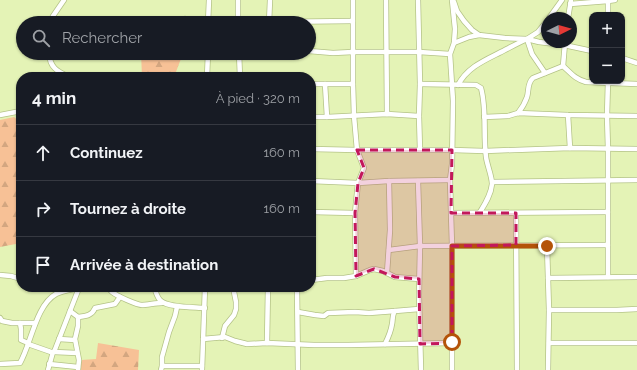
<!DOCTYPE html>
<html lang="fr">
<head>
<meta charset="utf-8">
<style>
  body { margin:0; font-family:Raleway,sans-serif; background:#20242c; color:#f1f3f6 }
  .controls { position:absolute; right:12px; top:12px; display:grid; overflow:hidden; border-radius:8px; box-shadow:0 1px 3px #0004 }
  .controls button { width:36px; height:36px; display:grid; place-items:center; padding:0; border:0; border-bottom:1px solid #363941; background:#171b24; color:#f1f3f6; font:20px sans-serif }
  .compass { position:absolute; left:541px; top:12px; width:36px; height:36px; border-radius:50%; background:#171b24; box-shadow:0 1px 3px #0004; rotate:85deg }
  .stop { position:absolute; width:12px; height:12px; margin:-9px; border:3px solid #b45309; border-radius:50%; background:#fff }
  .stop.end { background:#b45309; border-color:#fff; box-shadow:0 1px 4px #0008 }
  .list { margin:0; padding:0; list-style:none }
  h2 { display:flex; justify-content:space-between; align-items:center; height:52px; margin:0; padding:0 16px; font-size:17px }
  h2 small { font-size:13px; font-weight:400; color:#9ea1a6 }
  .list li { display:grid; grid-template-columns:26px 1fr auto; gap:12px; align-items:center; box-sizing:border-box; height:56px; padding:0 16px; border-top:1px solid #363941 }
  .list b { display:block; font-size:15px; white-space:nowrap }
  .list em { font-size:13px; font-style:normal; color:#9ea1a6 }
  .icon { flex:none; width:22px; height:22px; fill:none; stroke:currentColor; stroke-width:2; stroke-linecap:round; stroke-linejoin:round }
  .map { position:relative; flex:none; width:637px; height:370px; overflow:hidden }
  .search { position:absolute; background:#171b24; box-shadow:0 1px 3px #0004; left:16px; top:16px; width:300px; height:44px; display:flex; align-items:center; gap:10px; box-sizing:border-box; padding:0 14px; border-radius:22px; color:#9ea1a6; font-size:15px }
  .panel { position:absolute; background:#171b24; box-shadow:0 1px 3px #0004; left:16px; top:72px; width:300px; height:220px; border-radius:16px }
  .map>svg:first-child { display:block }
  .forest { fill:url(#forest-firs) }
  .lines { fill:none; stroke-linecap:round; stroke-linejoin:round }
  .minor-casing { stroke:#b4c387; stroke-width:6 }
  .minor { stroke:#fff; stroke-width:4.5 }
  .route { stroke:#b45309; stroke-width:5 }
  .marked { fill:#c2185b; fill-opacity:0.2; stroke:#c2185b; stroke-width:3; stroke-dasharray:8 5; stroke-linejoin:round }
</style>
</head>
<body>
<div class="map">
<svg width="637" height="370" viewBox="0 0 637 370">
  <defs>
    <pattern id="forest-firs" width="22" height="20" patternUnits="userSpaceOnUse"><rect width="22" height="20" fill="#f7c196"/><path d="M5 1l3.5 6h-7zM16 11l3.5 6h-7z" fill="#d3a680"/></pattern>
  </defs>
  <rect width="100%" height="100%" fill="#e4f3b6"/>
  <g class="forest">
    <polygon points="141,53 181,53 182,56 174,77 142,77"/>
    <polygon points="14,117 21,123 21,243 0,247 0,120"/>
    <polygon points="98,343 139,350 138,370 79,370 81,360 96,359"/>
  </g>
  <g class="lines">
    <g class="minor-casing">
      <g id="minor">
        <polyline points="238,0 238,23"/>
        <polyline points="386,0 387,114"/>
        <polyline points="418,0 420,84 419,116 420,150"/>
        <polyline points="452,0 455,29 454,43 450,54 453,101 452,164 450,180 452,246 452,370"/>
        <polyline points="608,1 608,15"/>
        <polyline points="454,2 457,11 464,21 472,30 479,35 505,38 527,39 538,32 547,21"/>
        <polyline points="570,4 608,1 615,0"/>
        <polyline points="549,18 562,0"/>
        <polyline points="568,18 571,0"/>
        <polyline points="185,19 189,23"/>
        <polyline points="269,22 353,21"/>
        <polyline points="50,23 53,16 64,0"/>
        <polyline points="208,23 209,0"/>
        <polyline points="269,23 270,0"/>
        <polyline points="527,39 532,54 545,73"/>
        <polyline points="454,43 469,37 479,35"/>
        <polyline points="309,51 333,53 353,52 419,52 450,54"/>
        <path d="M49,53c1,15 8,18 20,24"/>
        <polyline points="239,53 240,77"/>
        <polyline points="263,53 282,54 284,53"/>
        <polyline points="622,58 637,63"/>
        <polyline points="563,66 565,43"/>
        <polyline points="207,77 208,53"/>
        <polyline points="608,81 607,116 608,149 608,277"/>
        <polyline points="311,84 353,84 353,0"/>
        <polyline points="325,84 327,117"/>
        <polyline points="353,84 354,116 357,150 364,168 358,183 355,213 356,276"/>
        <path d="M420,84l56,1 5,3c6,22 2,46 5,69 1,8 6,19 6,27 -1,11 -7,20 -12,28"/>
        <path d="M458,85c9,-17 25,-24 41,-32 10,-5 19,-10 28,-14l12,3 25,3 28,6"/>
        <path d="M518,113c4,-5 7,-10 9,-16 2,-6 0,-14 6,-19l30,-12c8,7 12,13 23,16l51,2"/>
        <polyline points="0,115 21,111"/>
        <polyline points="568,115 570,148"/>
        <polyline points="311,117 327,117 387,114 419,116"/>
        <polyline points="484,117 508,116 518,113 568,115 637,116"/>
        <polyline points="311,149 357,150 452,150 485,151 570,148 637,149"/>
        <polyline points="311,181 358,183 389,181 450,180"/>
        <polyline points="418,181 420,246 419,295 421,370"/>
        <polyline points="492,182 637,180"/>
        <polyline points="311,212 355,213"/>
        <polyline points="451,213 608,212"/>
        <polyline points="516,213 517,370"/>
        <polyline points="547,246 549,310 548,370"/>
        <polyline points="389,250 420,246 608,245"/>
        <polyline points="387,273 390,230 389,181"/>
        <polyline points="0,275 11,276 21,279"/>
        <polyline points="548,278 637,277"/>
        <polyline points="311,280 327,278 344,278 356,276 370,270 374,269 383,271 395,277 419,279"/>
        <path d="M108,287c2,3 2,3 4,5 5,4 25,13 30,13 5,0 14,-2 20,-2"/>
        <path d="M154,287c2,5 3,11 7,14 8,7 34,6 44,7"/>
        <polyline points="297,287 298,370"/>
        <polyline points="549,310 617,310 637,309"/>
        <polyline points="70,311 78,317 78,326 75,339 79,360 78,370"/>
        <polyline points="298,312 315,315 324,316 328,313 355,312 369,313 395,311"/>
        <path d="M78,317c7,-1 14,-1 17,-9l20,-4 5,-7"/>
        <polyline points="0,318 2,321 12,323 35,323"/>
        <polyline points="20,323 21,329 21,340 28,343"/>
        <polyline points="222,338 225,326 234,315 236,309 236,302 233,287"/>
        <polyline points="59,339 75,340"/>
        <polyline points="203,339 225,337 235,341 247,344 267,343 314,345 348,345 452,343"/>
        <polyline points="267,343 268,287"/>
        <polyline points="549,343 637,343"/>
        <polyline points="28,344 51,352 54,352 79,288"/>
        <path d="M385,344c3,-6 6,-13 7,-20 1,-4 0,-9 3,-13l24,-2"/>
        <polyline points="54,352 77,353"/>
        <path d="M0,364l20,-1c11,-19 16,-58 36,-69 6,-3 20,-5 27,-7"/>
        <polyline points="49,364 78,367"/>
        <polyline points="162,366 202,366"/>
        <polyline points="48,370 53,352"/>
        <polyline points="161,370 162,366 162,357 169,332 175,316 177,307"/>
        <polyline points="202,370 205,287"/>
      </g>
    </g>
    <use href="#minor" class="minor"/>
  </g>
  <g class="lines">
    <polyline class="route" points="452,342 452,246 547,246"/>
  </g>
  <path class="marked" d="M357,150h95l-1,63h65v32l-64,1v97l-32,1 -1,-65 -24,-2 -21,-8 -18,7 -1,-63 3,-30 6,-15z"/>
</svg>
<div class="controls">
<button>+</button>
<button>−</button>
</div>
<svg class="compass" viewBox="-18 -18 36 36"><path d="M0-13l5 13h-10z" fill="#e53935"/><path d="M0 13l5-13h-10z" fill="#9ea1a6"/></svg>
<div class="stop" style="left:452px;top:342px"></div>
<div class="stop end" style="left:547px;top:246px"></div>
<div class="search"><svg class="icon" aria-label="search" viewBox="0 0 24 24"><circle cx="10" cy="10" r="6"/><path d="M15 15l6 6"/></svg>Rechercher</div>
<section class="panel">
<h2>4 min<small>À pied · 320 m</small></h2>
<ul class="list">
<li><svg class="icon" aria-label="ahead" viewBox="0 0 24 24"><path d="M12 20V5M6 11l6-6 6 6"/></svg><div><b>Continuez</b></div><em>160 m</em></li>
<li><svg class="icon" aria-label="right" viewBox="0 0 24 24"><path d="M7 20v-9h11M14 6l5 5-5 5"/></svg><div><b>Tournez à droite</b></div><em>160 m</em></li>
<li><svg class="icon" aria-label="arrive" viewBox="0 0 24 24"><path d="M6 21V4h12l-3 4 3 4H6"/></svg><div><b>Arrivée à destination</b></div></li>
</ul>
</section>
</div>
</body>
</html>
